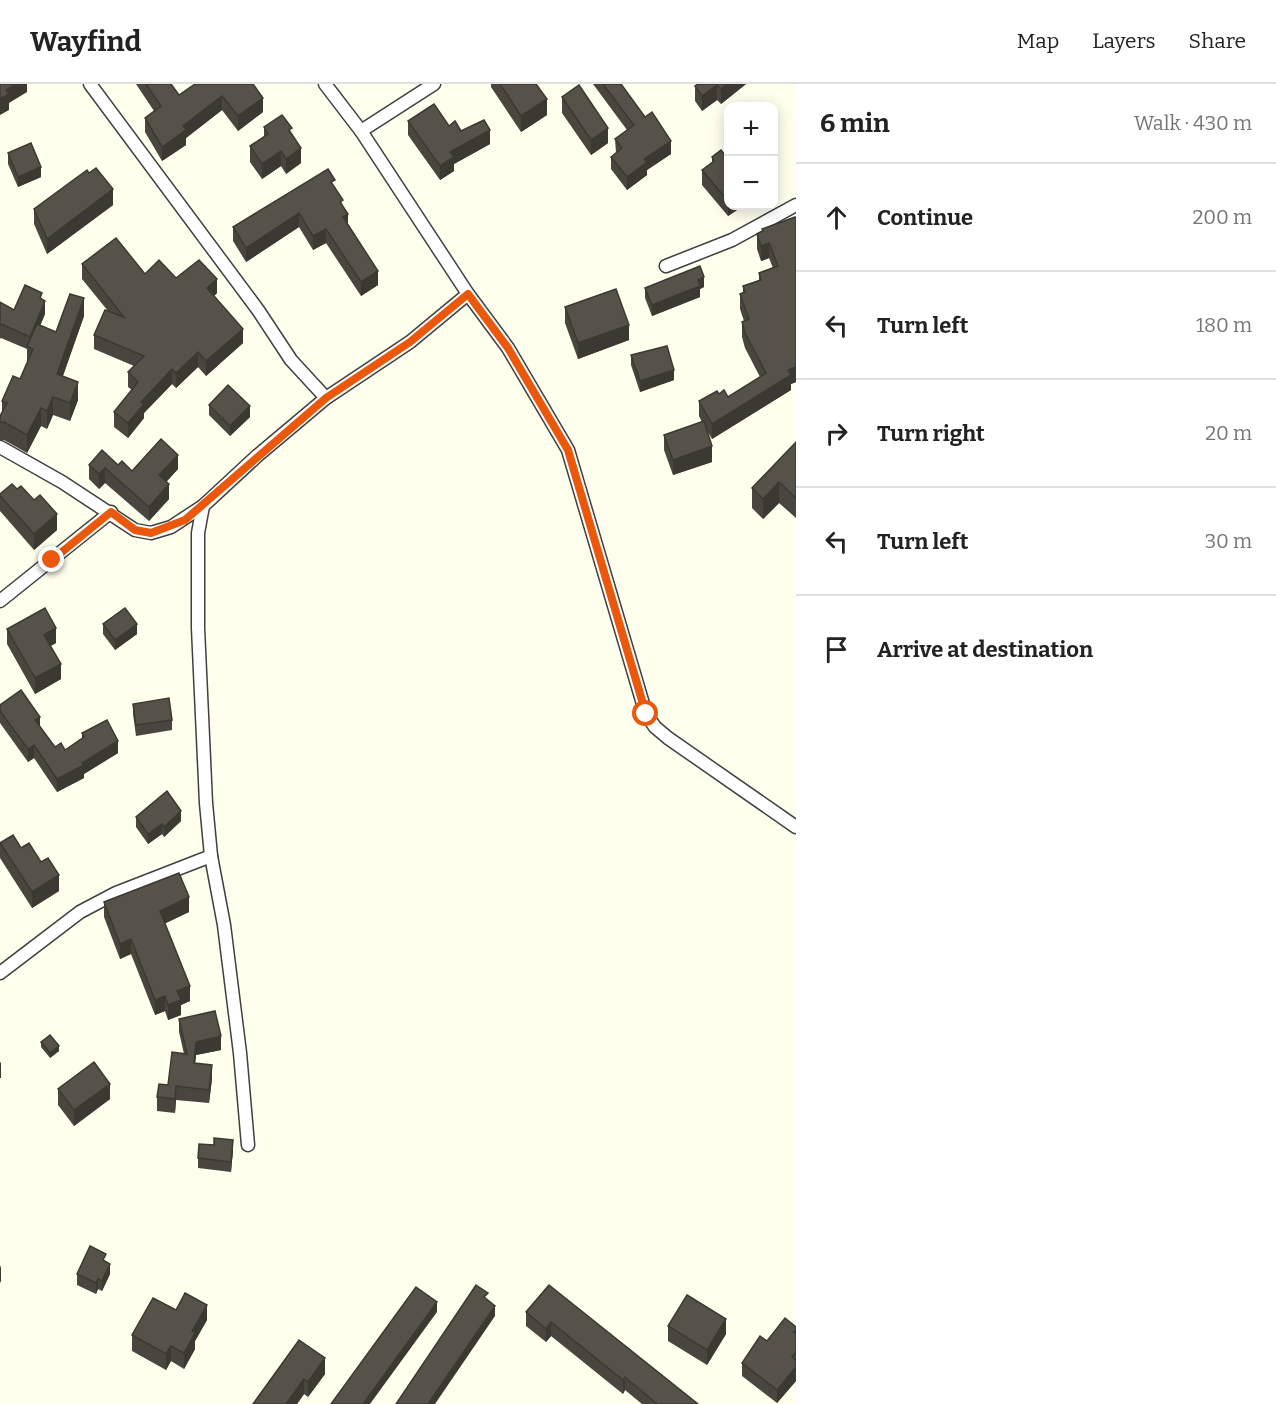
<!DOCTYPE html>
<html lang="en">
<head>
<meta charset="utf-8">
<style>
  body { margin:0; font-family:Bitter,serif; background:#f2f2f2; color:#222 }
  .controls { position:absolute; right:18px; top:18px; display:grid; overflow:hidden; border-radius:12px; box-shadow:0 3px 15px #0003 }
  .controls button { width:54px; height:54px; display:grid; place-items:center; padding:0; border:0; border-bottom:2px solid #e0e0e0; background:#fff; color:#222; font:30px sans-serif }
  .stop { position:absolute; width:18px; height:18px; margin:-14px; border:4px solid #ea580c; border-radius:50%; background:#fff }
  .stop.end { background:#ea580c; border-color:#fff; box-shadow:0 2px 6px #0008 }
  .list { margin:0; padding:0; list-style:none }
  h2 { display:flex; justify-content:space-between; align-items:center; height:78px; margin:0; padding:0 24px; font-size:26px }
  h2 small { font-size:20px; font-weight:400; color:#767676 }
  .list li { display:grid; grid-template-columns:39px 1fr auto; gap:18px; align-items:center; box-sizing:border-box; height:108px; padding:0 24px; border-top:2px solid #e0e0e0 }
  .list b { display:block; font-size:22px; white-space:nowrap }
  .list em { font-size:20px; font-style:normal; color:#767676 }
  .icon { flex:none; width:33px; height:33px; fill:none; stroke:currentColor; stroke-width:2; stroke-linecap:round; stroke-linejoin:round }
  .map { position:relative; flex:none; width:796px; height:1320px; overflow:hidden }
  header { display:flex; align-items:center; gap:36px; box-sizing:border-box; height:84px; padding:0 30px; background:#fff; border-bottom:2px solid #e0e0e0 }
  header strong { font-size:28px }
  nav { display:flex; gap:33px; margin-inline-start:auto; font-size:21px }
  main { display:flex }
  aside { flex:1; background:#fff }
  .map>svg:first-child { display:block }
  .lines { fill:none; stroke-linecap:round; stroke-linejoin:round }
  .minor-casing { stroke:#404040; stroke-width:15 }
  .minor { stroke:#fff; stroke-width:12 }
  .wall { fill:#4a463f }
  .shaded-wall { fill:#3c3933 }
  .building { fill:#565149; stroke:#3c3933; stroke-width:1.5 }
  .route { stroke:#ea580c; stroke-width:8 }
</style>
</head>
<body>
<header>
<strong>Wayfind</strong>
<nav><a>Map</a><a>Layers</a><a>Share</a></nav>
</header>
<main>
<div class="map">
<svg width="796" height="1320" viewBox="0 0 796 1320">
  <rect width="100%" height="100%" fill="#ffe"/>
  <g class="lines">
    <g class="minor-casing">
      <g id="minor">
        <polyline points="90,0 258,226 291,276 326,314 410,258 468,210"/>
        <polyline points="325,0 361,47 468,210 508,264 568,366 646,630 655,643 668,654 796,743"/>
        <polyline points="361,47 434,0"/>
        <polyline points="666,182 732,156 796,121"/>
        <polyline points="0,363 62,398 135,446 151,449 171,443 203,422 257,372 326,314"/>
        <polyline points="203,422 198,449 198,544 206,719 211,772 224,841 240,969 248,1061"/>
        <polyline points="0,517 111,428"/>
        <polyline points="0,889 80,828 116,809 211,772"/>
      </g>
    </g>
    <use href="#minor" class="minor"/>
  </g>
  <g class="wall">
    <polygon points="136,0 171,0 179,11 195,0 263,28 238,47 222,26 186,54 186,61 162,77 145,48 145,34 154,27"/>
    <polygon points="491,0 536,0 547,31 521,48 491,3"/>
    <polygon points="593,0 621,0 671,70 647,86 647,91 627,106 611,85 611,73 616,69 615,55 627,46"/>
    <polygon points="698,0 746,0 721,20 717,16 702,27 695,17 695,2"/>
    <polygon points="562,13 608,59 591,71 562,29"/>
    <polygon points="408,37 449,42 490,60 454,80 454,87 440,96 408,51"/>
    <polygon points="264,43 292,51 301,79 286,90 281,82 262,95 250,78 250,62 264,53"/>
    <polygon points="8,69 41,93 18,103 8,80"/>
    <polygon points="712,73 729,76 729,122 743,122 728,132 702,101 702,86 712,79"/>
    <polygon points="335,103 343,122 348,141 378,201 361,212 326,159 313,166 299,143 246,178 233,157 233,143"/>
    <polygon points="113,121 47,170 34,140 34,125"/>
    <polygon points="796,135 796,298 791,300 791,306 712,355 706,345 712,378 673,391 664,366 664,351 702,338 699,332 699,317 719,310 728,313 760,293 745,264 742,253 742,238 744,237 740,225 740,210 743,208 743,202 759,196 759,189 773,184 769,174 761,177 757,165 757,150 762,148 762,145"/>
    <polygon points="82,180 145,190 176,194 217,209 214,212 243,259 206,292 198,283 176,304 172,300 144,329 144,334 128,354 114,343 114,328 132,306 128,303 128,288 134,282 94,265 94,251 108,227 82,195"/>
    <polygon points="704,203 700,205 700,213 652,232 645,214 645,204"/>
    <polygon points="42,215 45,230 40,241 56,248 84,232 63,292 78,316 70,337 53,331 47,345 41,342 27,369 4,356 0,356 0,332 2,328 2,317 20,295 27,280 27,265 1,254 0,255 0,218 14,226"/>
    <polygon points="565,223 629,256 578,275 565,239"/>
    <polygon points="631,271 674,296 640,308 631,281"/>
    <polygon points="209,321 250,333 230,352 209,331"/>
    <polygon points="796,358 796,434 779,419 763,435 752,424 752,404"/>
    <polygon points="89,381 118,381 132,387 178,385 166,398 169,415 149,437 105,399 99,405 89,395"/>
    <polygon points="0,410 57,446 34,466 0,427"/>
    <polygon points="103,540 137,550 115,566 103,550"/>
    <polygon points="7,545 56,559 50,562 61,595 35,610 7,560"/>
    <polygon points="133,620 172,636 172,646 136,652 133,630"/>
    <polygon points="0,621 40,642 55,663 65,666 82,654 82,649 118,669 84,690 84,694 57,708 34,674 28,678 0,639"/>
    <polygon points="136,733 181,737 164,753 162,750 148,760 136,743"/>
    <polygon points="0,759 21,764 59,807 32,824 0,774"/>
    <polygon points="104,818 189,828 165,839 190,917 181,921 181,931 168,936 165,927 155,931 131,870 120,875 104,833"/>
    <polygon points="179,935 221,966 196,971 195,979 212,995 209,1019 176,1016 175,1029 157,1027 157,1013 168,1001 184,970 179,948"/>
    <polygon points="41,958 59,967 50,974 41,963"/>
    <polygon points="58,1005 110,1015 74,1042 58,1021"/>
    <polygon points="214,1061 233,1066 231,1088 198,1084 198,1074"/>
    <polygon points="106,1178 110,1190 102,1207 98,1205 96,1210 77,1201 77,1190"/>
    <polygon points="549,1201 698,1320 642,1320 625,1306 623,1310 551,1252 546,1258 526,1242 526,1228"/>
    <polygon points="176,1226 207,1236 195,1257 195,1265 184,1285 171,1277 166,1286 132,1267 132,1251"/>
    <polygon points="668,1242 726,1250 707,1281 668,1257"/>
    <polygon points="796,1243 796,1297 777,1319 742,1292 742,1279 767,1257"/>
    <polygon points="299,1256 325,1290 308,1313 304,1310 297,1320 253,1320"/>
  </g>
  <g class="shaded-wall">
    <polygon points="15,0 27,0 27,8 9,19 9,26 0,31 0,15 6,6"/>
    <polygon points="727,0 746,0 721,20 721,5"/>
    <polygon points="717,1 717,16 702,27 702,12"/>
    <polygon points="222,12 222,26 186,54 186,61 162,77 162,63 183,42"/>
    <polygon points="263,14 263,28 238,47 238,32"/>
    <polygon points="547,15 547,31 521,48 521,32"/>
    <polygon points="608,44 608,59 591,71 591,56"/>
    <polygon points="490,46 490,60 454,80 454,87 440,96 440,82 450,68"/>
    <polygon points="671,57 671,70 647,86 647,91 627,106 627,93 644,75"/>
    <polygon points="301,64 301,79 286,90 286,75"/>
    <polygon points="281,67 281,82 262,95 262,80"/>
    <polygon points="41,83 41,93 18,103 18,93"/>
    <polygon points="113,105 113,121 47,170 47,155"/>
    <polygon points="728,117 729,122 743,122 728,132"/>
    <polygon points="299,129 299,143 246,178 246,164"/>
    <polygon points="348,130 348,144 343,133"/>
    <polygon points="326,145 326,159 313,166 313,152"/>
    <polygon points="769,159 769,174 761,177 761,162"/>
    <polygon points="378,187 378,201 361,212 361,198"/>
    <polygon points="704,193 704,203 700,205 700,213 652,232 652,221"/>
    <polygon points="217,195 217,209 207,219 207,204"/>
    <polygon points="84,214 84,232 57,308 57,290"/>
    <polygon points="45,217 45,230 31,264 30,253"/>
    <polygon points="629,241 629,256 578,275 578,259"/>
    <polygon points="243,245 243,259 206,292 206,277"/>
    <polygon points="198,268 198,283 176,304 176,289"/>
    <polygon points="796,283 796,298 791,300 791,306 712,355 712,340 788,286"/>
    <polygon points="172,285 172,300 144,329 144,334 128,354 128,339 141,318"/>
    <polygon points="674,286 674,296 640,308 640,297"/>
    <polygon points="78,298 78,316 70,337 70,319"/>
    <polygon points="53,313 53,331 47,345 47,327"/>
    <polygon points="250,322 250,333 230,352 230,342"/>
    <polygon points="41,324 41,342 27,369 27,351"/>
    <polygon points="712,362 712,378 673,391 673,376"/>
    <polygon points="178,371 178,385 159,406 159,391"/>
    <polygon points="105,384 105,399 99,405 99,390"/>
    <polygon points="779,398 779,419 763,435 763,415"/>
    <polygon points="169,400 169,415 149,437 149,423"/>
    <polygon points="57,430 57,446 34,466 34,450"/>
    <polygon points="137,540 137,550 115,566 115,556"/>
    <polygon points="56,544 56,559 44,566 44,551"/>
    <polygon points="61,580 61,595 35,610 35,594"/>
    <polygon points="40,633 40,645 35,636"/>
    <polygon points="118,657 118,669 84,690 84,694 57,708 57,695"/>
    <polygon points="34,661 34,674 28,678 28,665"/>
    <polygon points="181,727 181,737 164,753 164,743"/>
    <polygon points="162,740 162,750 148,760 148,750"/>
    <polygon points="59,791 59,807 32,824 32,808"/>
    <polygon points="189,813 189,828 160,842 160,827"/>
    <polygon points="131,855 131,870 120,875 120,860"/>
    <polygon points="190,902 190,917 181,921 181,931 168,936 168,921 177,907"/>
    <polygon points="165,912 165,927 155,931 155,916"/>
    <polygon points="221,952 221,966 196,971 194,993 194,979 196,958"/>
    <polygon points="59,962 59,967 50,974 50,969"/>
    <polygon points="1,978 1,994 0,994 0,979"/>
    <polygon points="212,981 212,995 209,1019 209,1006"/>
    <polygon points="110,1000 110,1015 74,1042 74,1026"/>
    <polygon points="176,1002 176,1016 175,1029 175,1015"/>
    <polygon points="233,1056 233,1066 231,1088 231,1078"/>
    <polygon points="110,1180 110,1190 102,1207 102,1197"/>
    <polygon points="1,1181 1,1197 0,1199 0,1184"/>
    <polygon points="98,1195 98,1205 96,1210 96,1199"/>
    <polygon points="437,1218 437,1228 370,1320 363,1320"/>
    <polygon points="207,1221 207,1236 195,1257 195,1265 184,1285 184,1269 192,1247"/>
    <polygon points="495,1222 495,1232 435,1320 428,1320"/>
    <polygon points="726,1235 726,1250 707,1281 707,1266"/>
    <polygon points="551,1238 551,1252 546,1258 546,1245"/>
    <polygon points="171,1262 171,1277 166,1286 166,1270"/>
    <polygon points="325,1274 325,1290 308,1313 308,1298"/>
    <polygon points="796,1283 796,1297 777,1319 777,1306"/>
    <polygon points="625,1293 625,1306 623,1310 623,1296"/>
    <polygon points="304,1295 304,1310 297,1320 286,1320"/>
  </g>
  <g class="building">
    <polygon points="0,0 15,0 6,6 9,10 0,15"/>
    <polygon points="146,0 171,0 179,11 195,0 253,0 263,14 238,32 222,12 183,42 186,46 162,63 145,34 161,22"/>
    <polygon points="500,0 536,0 547,15 521,32"/>
    <polygon points="603,0 621,0 645,33 652,28 671,57 644,75 647,78 627,93 611,73 622,64 615,55 634,41"/>
    <polygon points="698,0 727,0 721,5 717,1 702,12 695,2"/>
    <polygon points="579,1 608,44 591,56 562,13"/>
    <polygon points="434,20 449,42 455,37 461,47 484,36 490,46 450,68 454,73 440,82 408,37"/>
    <polygon points="282,31 292,44 289,46 301,64 286,75 281,67 262,80 250,62 268,50 264,43"/>
    <polygon points="31,59 41,83 18,93 8,69"/>
    <polygon points="721,66 729,76 728,117 702,86 714,77 712,73"/>
    <polygon points="96,84 113,105 47,155 34,125 87,86 89,89"/>
    <polygon points="328,85 335,96 331,98 343,116 340,118 348,130 343,133 378,187 361,198 326,145 313,152 299,129 246,164 233,143"/>
    <polygon points="795,133 796,135 796,283 788,286 791,291 712,340 699,317 717,307 719,310 724,306 728,313 766,289 745,249 742,238 749,235 740,210 745,208 743,202 761,196 759,189 778,182 769,159 761,162 757,150 763,147 762,145"/>
    <polygon points="116,154 145,190 159,176 176,194 199,176 217,195 207,204 243,245 206,277 198,268 176,289 172,285 141,318 144,320 128,339 114,328 138,298 128,288 144,272 94,251 105,226 124,233 82,180"/>
    <polygon points="700,182 704,193 698,196 700,202 652,221 645,204"/>
    <polygon points="25,201 42,209 40,214 45,217 30,253 1,240 0,241 0,218 14,226"/>
    <polygon points="616,205 629,241 578,259 565,223"/>
    <polygon points="70,210 84,214 57,290 78,298 70,319 53,313 47,327 41,324 27,351 4,338 0,338 0,332 7,319 2,317 13,292 20,295 33,265 27,262 37,240 56,248"/>
    <polygon points="667,262 674,286 640,297 631,271"/>
    <polygon points="228,301 250,322 230,342 209,321"/>
    <polygon points="704,337 712,362 673,376 664,351"/>
    <polygon points="161,355 178,371 159,391 169,400 149,423 105,384 99,390 89,381 102,366 118,381 122,377 132,387"/>
    <polygon points="796,358 796,414 779,398 763,415 752,404"/>
    <polygon points="12,400 17,405 21,402 34,416 40,411 57,430 34,450 0,412 0,410"/>
    <polygon points="45,524 56,544 44,551 61,580 35,594 7,545"/>
    <polygon points="125,524 137,540 115,556 103,540"/>
    <polygon points="21,606 40,633 35,636 55,663 61,659 65,666 84,653 82,649 107,636 118,657 82,679 84,681 57,695 34,661 28,665 0,627 0,621"/>
    <polygon points="169,614 172,636 136,641 133,620"/>
    <polygon points="167,707 181,727 164,743 162,740 148,750 136,733"/>
    <polygon points="13,751 21,764 29,759 41,778 48,774 59,791 32,808 0,759"/>
    <polygon points="179,789 189,813 160,827 190,902 177,907 181,916 168,921 165,912 155,916 131,855 120,860 104,818"/>
    <polygon points="215,927 221,952 196,958 194,979 212,981 209,1006 176,1002 175,1015 157,1013 159,1000 168,1001 172,968 187,970 179,935"/>
    <polygon points="50,951 59,962 50,969 41,958"/>
    <polygon points="94,978 110,1000 74,1026 58,1005"/>
    <polygon points="214,1054 233,1056 231,1078 198,1074 199,1060 214,1061"/>
    <polygon points="90,1162 106,1170 103,1176 110,1180 102,1197 98,1195 96,1199 77,1190"/>
    <polygon points="476,1201 488,1209 484,1213 495,1222 428,1320 396,1320"/>
    <polygon points="549,1201 698,1320 657,1320 625,1293 623,1296 551,1238 546,1245 526,1228"/>
    <polygon points="416,1203 437,1218 363,1320 331,1320"/>
    <polygon points="185,1209 207,1221 192,1247 195,1249 184,1269 171,1262 166,1270 132,1251 153,1214 176,1226"/>
    <polygon points="687,1211 726,1235 707,1266 668,1242"/>
    <polygon points="785,1234 796,1243 796,1246 794,1248 796,1249 796,1268 792,1273 796,1276 796,1283 777,1306 742,1279 760,1252 767,1257"/>
    <polygon points="299,1256 325,1274 308,1298 304,1295 286,1320 253,1320"/>
  </g>
  <g class="lines">
    <polyline class="route" points="52,476 111,428 135,446 151,449 185,436 326,314 410,258 468,210 508,264 568,366 646,630"/>
  </g>
</svg>
<div class="controls">
<button>+</button>
<button>−</button>
</div>
<div class="stop" style="left:646px;top:630px"></div>
<div class="stop end" style="left:52px;top:476px"></div>
</div>
<aside>
<h2>6 min<small>Walk · 430 m</small></h2>
<ul class="list">
<li><svg class="icon" aria-label="ahead" viewBox="0 0 24 24"><path d="M12 20V5M6 11l6-6 6 6"/></svg><div><b>Continue</b></div><em>200 m</em></li>
<li><svg class="icon" aria-label="left" viewBox="0 0 24 24"><path d="M17 20v-9H6M10 6l-5 5 5 5"/></svg><div><b>Turn left</b></div><em>180 m</em></li>
<li><svg class="icon" aria-label="right" viewBox="0 0 24 24"><path d="M7 20v-9h11M14 6l5 5-5 5"/></svg><div><b>Turn right</b></div><em>20 m</em></li>
<li><svg class="icon" aria-label="left" viewBox="0 0 24 24"><path d="M17 20v-9H6M10 6l-5 5 5 5"/></svg><div><b>Turn left</b></div><em>30 m</em></li>
<li><svg class="icon" aria-label="arrive" viewBox="0 0 24 24"><path d="M6 21V4h12l-3 4 3 4H6"/></svg><div><b>Arrive at destination</b></div></li>
</ul>
</aside>
</main>
</body>
</html>
